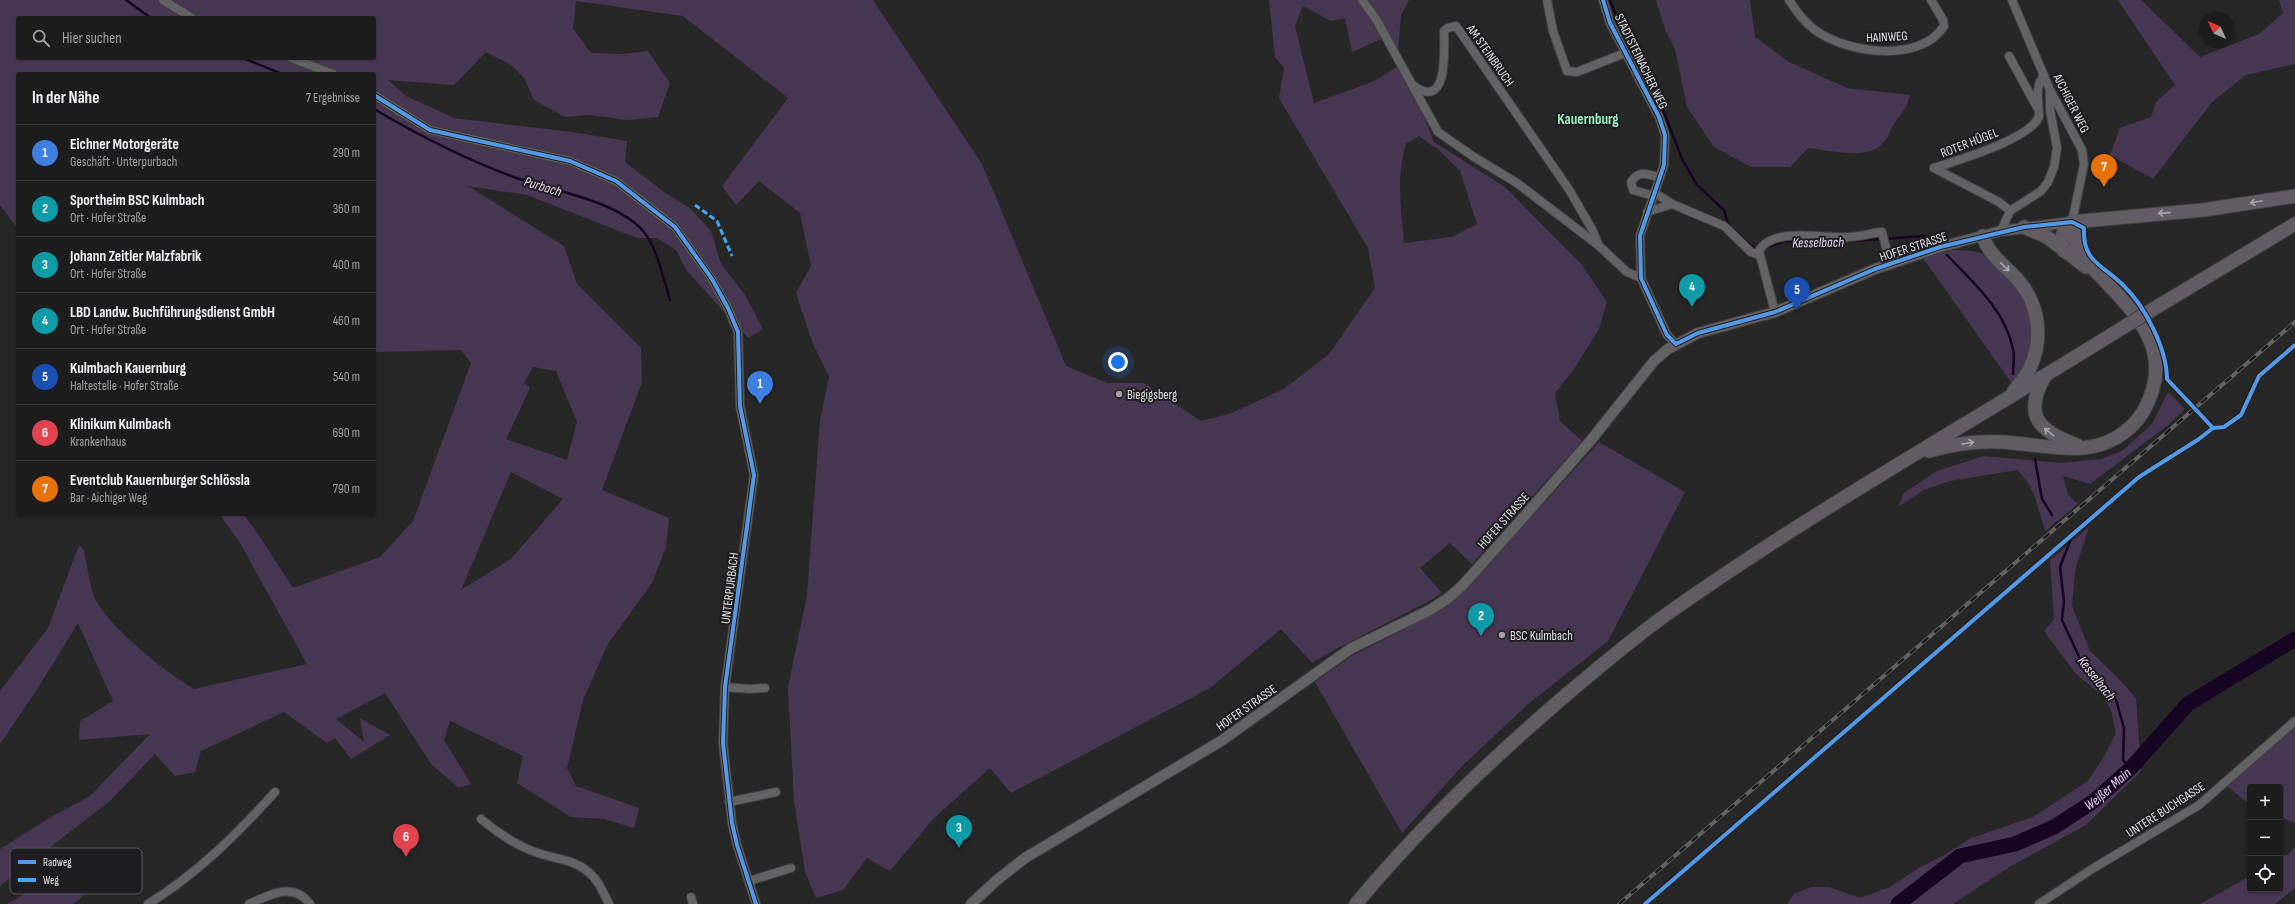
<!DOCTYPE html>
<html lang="de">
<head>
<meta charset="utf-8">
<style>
  body { margin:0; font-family:"Sofia Sans Condensed",sans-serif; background:#262627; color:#f1f3f6 }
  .controls { position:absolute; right:12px; bottom:12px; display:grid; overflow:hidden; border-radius:4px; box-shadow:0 1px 3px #0004 }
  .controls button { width:36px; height:36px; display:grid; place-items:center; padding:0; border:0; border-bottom:1px solid #3c3b3c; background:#1e1d1e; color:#f1f3f6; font:20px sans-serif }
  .compass { position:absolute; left:2199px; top:12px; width:36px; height:36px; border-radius:50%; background:#1e1d1e; box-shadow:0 1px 3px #0004; rotate:314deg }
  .you { position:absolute; left:1118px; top:362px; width:14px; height:14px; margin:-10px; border:3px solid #fff; border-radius:50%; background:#1a73e8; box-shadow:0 0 0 6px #1a73e833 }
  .badge { display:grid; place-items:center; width:26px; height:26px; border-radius:50%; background:#db2777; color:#fff; font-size:13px; font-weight:700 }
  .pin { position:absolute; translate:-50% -33px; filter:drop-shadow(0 1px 2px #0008) }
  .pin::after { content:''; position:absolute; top:21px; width:14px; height:12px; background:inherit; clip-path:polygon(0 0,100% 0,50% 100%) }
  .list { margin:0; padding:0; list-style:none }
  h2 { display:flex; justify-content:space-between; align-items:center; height:52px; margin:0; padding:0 16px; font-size:17px }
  h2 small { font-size:13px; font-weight:400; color:#a1a2a4 }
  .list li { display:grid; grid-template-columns:26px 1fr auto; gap:12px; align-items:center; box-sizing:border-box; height:56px; padding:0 16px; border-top:1px solid #3c3b3c }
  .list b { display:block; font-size:15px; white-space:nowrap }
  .list p { margin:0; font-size:13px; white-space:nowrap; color:#a1a2a4 }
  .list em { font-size:13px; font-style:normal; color:#a1a2a4 }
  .icon { flex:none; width:22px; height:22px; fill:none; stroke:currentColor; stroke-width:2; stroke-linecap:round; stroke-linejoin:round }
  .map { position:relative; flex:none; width:2295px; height:904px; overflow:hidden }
  .search { position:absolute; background:#1e1d1e; box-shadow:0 1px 3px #0004; left:16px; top:16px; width:360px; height:44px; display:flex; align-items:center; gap:10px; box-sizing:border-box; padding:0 14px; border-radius:4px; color:#a1a2a4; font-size:15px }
  .panel { position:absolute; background:#1e1d1e; box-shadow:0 1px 3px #0004; left:16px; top:72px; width:360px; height:444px; border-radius:4px }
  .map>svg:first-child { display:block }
  .green { fill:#483753; fill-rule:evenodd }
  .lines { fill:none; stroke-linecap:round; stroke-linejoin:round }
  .stream { stroke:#180423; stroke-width:2.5 }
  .river { stroke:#180423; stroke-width:15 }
  .minor-casing { stroke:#434243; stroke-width:10 }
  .tertiary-casing { stroke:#434243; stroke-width:12 }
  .trunk-casing { stroke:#434243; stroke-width:15 }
  .minor { stroke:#636264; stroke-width:8 }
  .tertiary { stroke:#636264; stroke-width:10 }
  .trunk { stroke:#625d64; stroke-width:13 }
  .rail-casing { stroke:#646364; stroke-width:4 }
  .rail { stroke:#1e1d20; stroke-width:2.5; stroke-dasharray:8; stroke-linecap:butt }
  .trunk-bridge-casing { stroke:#434243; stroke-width:15; stroke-linecap:butt }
  .trunk-bridge { stroke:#625d64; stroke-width:13 }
  .quiet { stroke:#3fa9f5; stroke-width:3; stroke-dasharray:6 3; stroke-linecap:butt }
  .cycleway-casing { stroke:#1e1d20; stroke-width:6 }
  .cycleway { stroke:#5399e6; stroke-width:4 }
  .oneway { stroke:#a8a6aa }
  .poi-dot { fill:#a1a0a2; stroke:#1e1d20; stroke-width:1.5 }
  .labels { text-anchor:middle; stroke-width:4; stroke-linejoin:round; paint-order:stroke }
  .street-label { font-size:13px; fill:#e2e1e3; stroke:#1e1d20 }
  .poi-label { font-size:13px; fill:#e2e1e3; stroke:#1e1d20; text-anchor:start }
  .water-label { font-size:14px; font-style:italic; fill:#ead9f6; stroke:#1e1d20 }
  .quarter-label { font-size:15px; font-weight:bold; fill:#9bedc4; stroke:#1e1d20 }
  .key { fill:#1e1d20; stroke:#59585a; stroke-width:1 }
  .key-label { font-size:11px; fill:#e2e1e3 }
</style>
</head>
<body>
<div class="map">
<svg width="2295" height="904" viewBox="0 0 2295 904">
  <rect width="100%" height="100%" fill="#282728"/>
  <g class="green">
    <path d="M0,0h873l109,164 84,202 41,17h37l57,38 28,-7 55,-25 45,-35 46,-66 -7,-40 -89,-150 5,-30 -9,-11 -6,-57h140l-8,15 -3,36 36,91 71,45 77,78 25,37 -8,27 -27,43 -17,21 5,28 22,20 -110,123 -22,-21 -30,25 22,25 -11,7 -99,51 -20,12 -31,-34 -71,59 -199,105 -21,-25 -56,50 -44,53 -23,-13 -24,32 -27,8 -11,-26 -11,-71 -6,-114 19,-92 13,-175 9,-43 -16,-33 -17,-51 15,-27 -11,-53 -41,-32 -23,24 -14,-19 66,-88 -105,-82 -107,-15 -3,28 18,24 31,1 26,-3 22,32 -12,34 -31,3 -38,-5 -24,2 -31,-17 -10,-22 -13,-13 -25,-13 -32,33 -66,-5 18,16 48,22 118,14 55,9 -2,21 39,30 27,17 20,22 10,33 24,31 18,34 -15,9 -61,-67 -11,-21 -19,-12h-20l-110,-43 -59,-9 96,60 13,38 64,64 1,34 -40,108 67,28 -3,29 -14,36 -44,61 -25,56 -16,68 9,18 63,22 -5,20 -30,-9 -33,-2 -54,-34 6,-27 -73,-35 -6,19 27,44 -12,4 -28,-24 -46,-71 -49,26 28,23 -4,-24 30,17 -39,24 -16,-21 -8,5 -43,-31 -83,39 -6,21 -20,4 -20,-22 -45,47 -110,85v-37l51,-32 39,-21 60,-62 -71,6 1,-19 33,-20 -35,-78 -40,65 -38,56v-53l48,-63 31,-83 5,5c3,14 6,39 12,51 18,30 68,70 98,88l113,-25 -68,-123 -20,-27h24l15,20 35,54 87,-31 33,-36 58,-158 -10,-13 -87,2v-278h-356v155l-18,-24zM1303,6l28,15 14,-3 7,34 32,-14 15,28 -27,16 -58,21 -19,-77zM18,18h356v40h-356zM1419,136l21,15 20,20 17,53 -25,13 -48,6c-3,-33 -8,-67 2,-99zM533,367l23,4 21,51 -10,38 -61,-21 24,-51 -6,-5zM511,472l52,27 -52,60 -50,31z"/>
    <path d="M1656,0h94l5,37 34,25 58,26 63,7c-4,15 -8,17 -16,29 -4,6 -6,14 -11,19 -16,18 -53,7 -75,5l-18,19h-39l-37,-20 -27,-40 -12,-58 -10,-20z"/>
    <polygon points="2118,0 2141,0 2200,57 2259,34 2283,13 2279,0 2295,0 2295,64 2246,75 2212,102 2153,179 2110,155 2120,128 2151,117 2156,102 2175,85"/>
    <path d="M1949,250c11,0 21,0 31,3 28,9 53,53 54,81 0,17 -11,39 -21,51l-90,-127z"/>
    <path d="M2168,392l17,17 -17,16 -78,59 -27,-8 5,19 10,9 -33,27c-7,-22 -10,-45 -28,-61l-67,11 -26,9 -26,17 6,-14 33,-22 47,-15 77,7 40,-4 21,-8 30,-27z"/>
    <polygon points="1599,442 1685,492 1608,641 1527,705 1462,766 1402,833 1315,682 1350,657 1407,628 1450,603 1470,585"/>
    <polygon points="2089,527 2075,570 2072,606 2090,651 2120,680 2136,698 2141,771 2086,825 2011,866 1953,904 1787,904 1794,894 1811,887 1829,887 1860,898 1890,887 1920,867 1943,856 1971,838 2033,817 2088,781 2105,755 2116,733 2111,710 2103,696 2076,674 2044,631 2054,619 2050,560"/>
    <polygon points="2295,724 2295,823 2280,817 2280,787 2250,787 2250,805 2227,786"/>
    <polygon points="2295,847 2295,888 2275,904 2200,904 2250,876 2250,889 2280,889 2280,857 2289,854"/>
    <polygon points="76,850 86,893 74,904 7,904 50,880"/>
  </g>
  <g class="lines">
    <g class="stream">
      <polyline points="126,0 151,18"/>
      <polyline points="1610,0 1626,41 1655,89 1682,159 1697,185 1724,210 1728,224"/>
      <polyline points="243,58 282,74"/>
      <path d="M374,109c44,26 89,49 137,67 37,14 107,24 133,56 13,16 20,49 26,68"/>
      <polyline points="1731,228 1755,249 1759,249"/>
      <polyline points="1852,241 1923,236 1936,238"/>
      <polyline points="1765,248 1786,241 1831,243 1845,241"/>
      <path d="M1947,255c26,27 58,55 66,94 2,8 0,17 0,25"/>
      <polyline points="2035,459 2042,499 2052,515"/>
      <polyline points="2070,541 2060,567 2064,601 2062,620 2081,661 2097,674 2116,700 2124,728 2123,760 2130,769"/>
    </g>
    <path class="river" id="s1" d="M1898,904l62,-48 55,-12 39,-17 40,-26 36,-32 58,-65 107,-65"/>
    <g class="minor-casing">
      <g id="minor">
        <polyline points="163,0 192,18"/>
        <polyline points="1362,0 1376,19 1438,132 1474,157 1517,183 1598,245 1627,272 1641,278"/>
        <polyline points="1547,0 1553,31 1567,71 1577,72 1625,53"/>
        <polyline points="1603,0 1610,23 1659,117 1665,135 1664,165 1640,236 1641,278 1667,335 1676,344"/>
        <path d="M1789,0c8,12 15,22 26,30 31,23 105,34 129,-4l-1,-6 -12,-20"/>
        <polyline points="2012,0 2050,90 2082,150 2084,164 2072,222"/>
        <polyline points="2009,56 2037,107"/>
        <polyline points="291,58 333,74"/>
        <path d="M1414,86c35,25 30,-37 30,-55l4,-3 8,-2 114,165 23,40 5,13"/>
        <polyline points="374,95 430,130 570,161 616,181 675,227 712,279 728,308 738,332 740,406 754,475 725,687 723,743 732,823 737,845 756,904"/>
        <path d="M1934,168c24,-8 94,-28 105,-51 0,-16 -5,-29 5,-42"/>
        <polyline points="1934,168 1999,202 2010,211"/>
        <polyline points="1655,193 1672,204 1724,226 1751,252 1759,255"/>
        <path d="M1654,196l-21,-6 -2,-8c8,-13 17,-8 29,-4"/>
        <polyline points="1647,212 1672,204"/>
        <polyline points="2001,231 2010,211 2041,191 2048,182 2054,167 2057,148 2050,110 2050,91"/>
        <path d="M1775,312l-16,-61c13,-25 66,-12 90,-14 11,0 22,-4 33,-5l8,32"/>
        <polyline points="725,687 749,689 765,688"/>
        <polyline points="729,802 776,792"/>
        <path d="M481,819c18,15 37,28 60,35 16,5 33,6 46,17 11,8 16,21 22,33"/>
        <polyline points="749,881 791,868"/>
        <polyline points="691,897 693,904"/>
        <path d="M148,904c49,-30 89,-70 127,-112"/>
        <path d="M249,904c21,-9 44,-23 61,0"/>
        <polyline points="2039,904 2092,869 2199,805 2295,721"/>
      </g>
    </g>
    <g class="tertiary-casing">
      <polyline id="tertiary" points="971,904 997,880 1025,858 1221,741 1350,649 1430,610 1447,599 1462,586 1520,521 1591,440 1654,361 1668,349 1698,333 1775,312 1875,269 1940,247 2001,231 2072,222"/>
    </g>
    <g class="trunk-casing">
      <g id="trunk">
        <polyline points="2024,227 2047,237 2086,267"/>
        <path d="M1983,236c6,20 22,29 35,44 21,24 25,57 13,86 -4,9 -11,17 -17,25"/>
        <path d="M2064,251c-3,-13 -3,-21 8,-29l131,-12 92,-14"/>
        <polyline points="2160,305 2295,224"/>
        <path d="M2045,376c-23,40 -6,55 32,69"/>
        <path d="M1929,451c28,-8 56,-11 84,-8 24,2 46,7 70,5 24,-2 47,-15 60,-36 39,-67 -19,-109 -60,-154l-6,-10 -5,-26"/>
        <path d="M1356,904c63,-76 135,-145 210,-209 33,-28 66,-56 101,-81 144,-102 298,-188 447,-281"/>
      </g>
    </g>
    <use href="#minor" class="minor"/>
    <use href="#tertiary" class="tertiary"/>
    <use href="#trunk" class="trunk"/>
    <g class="rail-casing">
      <polyline id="rail" points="1619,904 2295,322"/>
    </g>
    <use href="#rail" class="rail"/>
    <g class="trunk-bridge-casing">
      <polyline id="trunk-bridge" points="2114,333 2160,305"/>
    </g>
    <use href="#trunk-bridge" class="trunk-bridge"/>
    <polyline class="quiet" points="695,205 717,221 732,256"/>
    <g class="cycleway-casing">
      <g id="cycleway">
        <path d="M1603,0l7,23 49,94 6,18 -1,30 -24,71 1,42 26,57 9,9 22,-11 77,-21 100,-43 65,-22 84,-20 48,-5 12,6c-2,34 19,37 39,57 22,21 44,64 44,94l46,49"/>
        <polyline points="374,95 430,130 570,161 616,181 675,227 712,279 728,308 738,332 740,406 754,475 725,687 723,743 732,823 737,845 756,904"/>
        <polyline points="1645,904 2139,477 2199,439 2213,428 2224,427 2241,415 2259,376 2295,345"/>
      </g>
    </g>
    <use href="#cycleway" class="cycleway"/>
  </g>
  <defs><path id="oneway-shaft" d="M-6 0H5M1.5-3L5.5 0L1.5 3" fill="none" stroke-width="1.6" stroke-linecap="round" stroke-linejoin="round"/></defs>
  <g class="oneway">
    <use href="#oneway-shaft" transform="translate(2256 202) rotate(171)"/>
    <use href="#oneway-shaft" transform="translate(2164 213) rotate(176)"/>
    <use href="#oneway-shaft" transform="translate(2005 267) rotate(44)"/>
    <use href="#oneway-shaft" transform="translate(2049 432) rotate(-142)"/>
    <use href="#oneway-shaft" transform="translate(1968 443) rotate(-9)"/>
  </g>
  <g class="poi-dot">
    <circle cx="1119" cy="394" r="4"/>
    <circle cx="1502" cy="635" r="4"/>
  </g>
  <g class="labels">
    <g class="street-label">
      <text transform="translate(1887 36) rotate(-3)" y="5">HAINWEG</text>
      <text transform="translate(1491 55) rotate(55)" y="5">AM STEINBRUCH</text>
      <text transform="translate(1642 61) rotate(64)" y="5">STADTSTEINACHER WEG</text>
      <text transform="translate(2072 103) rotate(63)" y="5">AICHIGER WEG</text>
      <text transform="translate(1969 142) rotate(-21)" y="5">ROTER HÜGEL</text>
      <text transform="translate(1913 246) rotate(-18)" y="5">HOFER STRASSE</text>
      <text transform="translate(1503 520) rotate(-48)" y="5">HOFER STRASSE</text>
      <text transform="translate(729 588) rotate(-83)" y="5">UNTERPURBACH</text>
      <text transform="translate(1246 707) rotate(-35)" y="5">HOFER STRASSE</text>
      <text transform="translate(2165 809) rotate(-33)" y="5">UNTERE BUCHGASSE</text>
    </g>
    <g class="poi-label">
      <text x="1127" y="399">Biegigsberg</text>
      <text x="1510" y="640">BSC Kulmbach</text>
    </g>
    <g class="water-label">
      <text transform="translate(543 186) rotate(17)" y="5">Purbach</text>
      <text transform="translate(1818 242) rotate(-1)" y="5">Kesselbach</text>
      <text transform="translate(2097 678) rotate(52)" y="5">Kesselbach</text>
      <text dy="5" stroke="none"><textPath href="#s1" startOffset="243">Weißer Main</textPath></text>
    </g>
    <g class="quarter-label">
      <text x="1588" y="124">Kauernburg</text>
    </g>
  </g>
  <rect x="10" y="848" width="132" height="46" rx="6" class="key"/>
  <rect x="18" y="860" width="18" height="4" fill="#5399e6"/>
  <rect x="18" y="878" width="18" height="4" fill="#3fa9f5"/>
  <g class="key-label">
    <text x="43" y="866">Radweg</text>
    <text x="43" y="884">Weg</text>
  </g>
</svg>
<div class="controls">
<button>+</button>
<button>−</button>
<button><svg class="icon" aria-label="locate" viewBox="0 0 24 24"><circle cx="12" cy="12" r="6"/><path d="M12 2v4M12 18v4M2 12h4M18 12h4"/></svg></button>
</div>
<svg class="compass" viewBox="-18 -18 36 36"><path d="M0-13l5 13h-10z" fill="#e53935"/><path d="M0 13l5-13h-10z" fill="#a1a2a4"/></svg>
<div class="you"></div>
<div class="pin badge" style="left:760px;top:404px;background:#3f7fe0">1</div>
<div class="pin badge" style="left:1481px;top:636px;background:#0f9aa8">2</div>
<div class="pin badge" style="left:959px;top:848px;background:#0f9aa8">3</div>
<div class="pin badge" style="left:1692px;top:307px;background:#0f9aa8">4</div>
<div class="pin badge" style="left:1797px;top:310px;background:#1a4fb4">5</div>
<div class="pin badge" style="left:406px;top:857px;background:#e0444e">6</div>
<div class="pin badge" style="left:2104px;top:187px;background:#e8710a">7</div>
<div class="search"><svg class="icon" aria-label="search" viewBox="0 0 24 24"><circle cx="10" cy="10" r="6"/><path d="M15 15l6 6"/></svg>Hier suchen</div>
<section class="panel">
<h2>In der Nähe<small>7 Ergebnisse</small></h2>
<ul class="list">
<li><span class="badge" style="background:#3f7fe0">1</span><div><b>Eichner Motorgeräte</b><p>Geschäft · Unterpurbach</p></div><em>290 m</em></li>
<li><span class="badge" style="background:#0f9aa8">2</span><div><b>Sportheim BSC Kulmbach</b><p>Ort · Hofer Straße</p></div><em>360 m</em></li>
<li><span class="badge" style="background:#0f9aa8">3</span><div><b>Johann Zeitler Malzfabrik</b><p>Ort · Hofer Straße</p></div><em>400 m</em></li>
<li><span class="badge" style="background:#0f9aa8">4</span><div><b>LBD Landw. Buchführungsdienst GmbH</b><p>Ort · Hofer Straße</p></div><em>460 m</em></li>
<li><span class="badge" style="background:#1a4fb4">5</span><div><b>Kulmbach Kauernburg</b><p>Haltestelle · Hofer Straße</p></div><em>540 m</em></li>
<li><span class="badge" style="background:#e0444e">6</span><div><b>Klinikum Kulmbach</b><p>Krankenhaus</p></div><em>690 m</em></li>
<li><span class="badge" style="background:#e8710a">7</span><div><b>Eventclub Kauernburger Schlössla</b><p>Bar · Aichiger Weg</p></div><em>790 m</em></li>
</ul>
</section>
</div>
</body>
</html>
